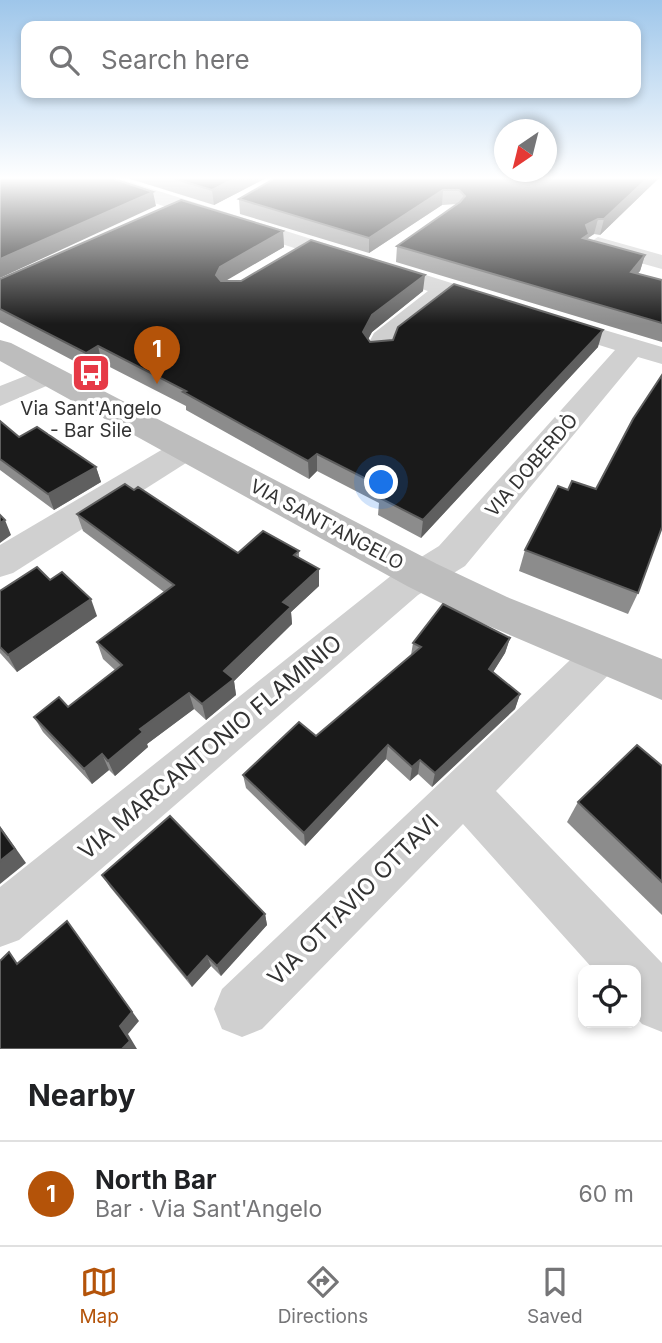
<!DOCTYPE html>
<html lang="en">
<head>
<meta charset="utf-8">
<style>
  body { margin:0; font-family:Inter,sans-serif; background:#f6f6f6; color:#202124 }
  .controls { position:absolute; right:21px; bottom:21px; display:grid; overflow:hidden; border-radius:14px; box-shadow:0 4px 10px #0003 }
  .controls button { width:63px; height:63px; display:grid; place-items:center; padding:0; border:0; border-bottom:2px solid #e0e0e0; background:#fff; color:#202124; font:35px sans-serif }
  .compass { position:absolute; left:494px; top:119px; width:63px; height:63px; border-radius:50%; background:#fff; box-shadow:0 4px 10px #0003; rotate:215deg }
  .you { position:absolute; left:382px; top:483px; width:24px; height:24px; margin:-18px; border:5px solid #fff; border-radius:50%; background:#1a73e8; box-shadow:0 0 0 10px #1a73e833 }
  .badge { display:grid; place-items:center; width:46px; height:46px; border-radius:50%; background:#b45309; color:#fff; font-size:23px; font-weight:700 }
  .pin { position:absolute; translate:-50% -58px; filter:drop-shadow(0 2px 4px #0008) }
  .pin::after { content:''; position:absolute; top:37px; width:24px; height:21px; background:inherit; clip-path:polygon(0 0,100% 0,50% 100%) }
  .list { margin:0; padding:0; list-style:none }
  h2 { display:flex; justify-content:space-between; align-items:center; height:91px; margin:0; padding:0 28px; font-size:30px }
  h2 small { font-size:23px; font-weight:400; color:#757577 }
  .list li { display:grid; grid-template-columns:46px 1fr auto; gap:21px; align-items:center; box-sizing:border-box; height:105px; padding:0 28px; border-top:2px solid #e0e0e0 }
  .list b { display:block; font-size:26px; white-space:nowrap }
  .list p { margin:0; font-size:23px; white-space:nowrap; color:#757577 }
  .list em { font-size:23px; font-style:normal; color:#757577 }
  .icon { flex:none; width:38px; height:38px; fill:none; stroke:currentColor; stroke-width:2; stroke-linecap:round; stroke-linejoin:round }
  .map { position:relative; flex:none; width:662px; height:1049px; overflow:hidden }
  .search { position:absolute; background:#fff; box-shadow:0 4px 10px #0003; left:21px; right:21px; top:21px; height:77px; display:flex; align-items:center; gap:18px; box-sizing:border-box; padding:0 24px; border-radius:14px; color:#757577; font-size:26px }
  .sheet { height:196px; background:#fff }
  nav { display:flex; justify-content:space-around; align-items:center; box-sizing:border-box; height:98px; border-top:2px solid #e0e0e0; background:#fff; font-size:19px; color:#757577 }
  nav a { display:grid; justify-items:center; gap:4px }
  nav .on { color:#b45309 }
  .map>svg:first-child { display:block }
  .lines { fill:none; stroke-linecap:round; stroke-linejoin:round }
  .street { fill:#d0d0d0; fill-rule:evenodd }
  .secondary { fill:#bdbdbd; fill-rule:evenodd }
  .wall { fill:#8c8c8c }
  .shaded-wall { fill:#5f5f5f }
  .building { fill:#1a1a1a; stroke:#5f5f5f; stroke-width:2 }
  .labels { text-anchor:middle; stroke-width:7; stroke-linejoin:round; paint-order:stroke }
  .poi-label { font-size:19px; fill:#333; stroke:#fff }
  .street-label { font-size:19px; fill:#333; stroke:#fff }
  .near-street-label { font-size:23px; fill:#333; stroke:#fff }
</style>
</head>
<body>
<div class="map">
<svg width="662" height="1049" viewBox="0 0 662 1049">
  <rect width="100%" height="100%" fill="#fff"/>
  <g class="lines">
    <g class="street">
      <polygon points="84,177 114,177 499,298 502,303 499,308 490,310 450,298 395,342 389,356 369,356 365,350 374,333 428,291 86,181"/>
      <polygon points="598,237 662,255 662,269 590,249 587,244"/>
      <polygon points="557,316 662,347 662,364 638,357 465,566 418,595 19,940 0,947 0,887 392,575 439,546 615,350 548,329 544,324 548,319"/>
      <polygon points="48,367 58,369 62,375 58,381 0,406 0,386"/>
      <polygon points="186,439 197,442 202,449 197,456 13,573 0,577 0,545 175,442"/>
      <polygon points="601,639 615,644 621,656 615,668 496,791 662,963 662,1032 642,1024 636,1017 636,970 594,970 463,824 262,1029 242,1037 222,1029 214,1009 222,989 587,644"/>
    </g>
    <polygon class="secondary" points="0,340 11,343 437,564 507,597 662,659 662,700 477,621 407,586 0,361"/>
  </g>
  <g class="wall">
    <polygon points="124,177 268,177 214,205"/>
    <polygon points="660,177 600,235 594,234 588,238 587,239 645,255 640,271 637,273 662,280 662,342 396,262 397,246 457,204 442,205 369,253 240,214 239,199"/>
    <polygon points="283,231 284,247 224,281 423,291 372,332 368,339 370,342 598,347 421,538 378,515 379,503 317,471 309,479 186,410 186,406 102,363 91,370 0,322 0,279"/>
    <polygon points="0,421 19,437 96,467 101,482 54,510 0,470"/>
    <polygon points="77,514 238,553 299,551 299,558 319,586 291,612 292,624 234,681 236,695 206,720 194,709 147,744 148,747 115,776 109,770 92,784 43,732 34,717 68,707 115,670 103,659 97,642 164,592 83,531"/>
    <polygon points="525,550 638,593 628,614 519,571"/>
    <polygon points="50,580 97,616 17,672 0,653 0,591"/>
    <polygon points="510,638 505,653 493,672 520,694 515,709 432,787 418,774 410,781 386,759 305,846 246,788 243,775 316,736 411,655 413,643"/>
    <polygon points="662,766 662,915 567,822 578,802"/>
    <polygon points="102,875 265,914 267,925 221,976 211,966 192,987 110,887"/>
  </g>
  <g class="shaded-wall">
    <polygon points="238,177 268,177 214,205 212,190"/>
    <polygon points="649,177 660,177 600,235 604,219"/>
    <polygon points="443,190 442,205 369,253 369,238"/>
    <polygon points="153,192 156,206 0,278 0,259"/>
    <polygon points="598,219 594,234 588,238 585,249 580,254 586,225"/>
    <polygon points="283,231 284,247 222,283 216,275 220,267"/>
    <polygon points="645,255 640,271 626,288 631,272"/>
    <polygon points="425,275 423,291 372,332 363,349 363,332 372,315"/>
    <polygon points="603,330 598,347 421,538 423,520"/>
    <polygon points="98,346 102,363 91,370 86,353"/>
    <polygon points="317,454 317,471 309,479 308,461"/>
    <polygon points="96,467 101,482 54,510 48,494"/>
    <polygon points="5,520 11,535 0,543 0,523"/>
    <polygon points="319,569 319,586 291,612 292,624 234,681 236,695 206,720 202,704 224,671 283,602"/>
    <polygon points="91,599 97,616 17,672 8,655"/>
    <polygon points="510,638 505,653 485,685 489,669"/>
    <polygon points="189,693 194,709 147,744 148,747 115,776 108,761 140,729"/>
    <polygon points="520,694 515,709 432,787 435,773"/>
    <polygon points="388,745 386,759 305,846 304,833"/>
    <polygon points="102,754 109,770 92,784 84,769"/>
    <polygon points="420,760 418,774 410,781 412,767"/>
    <polygon points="0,826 26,863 0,884"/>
    <polygon points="265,914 267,925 221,976 217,966"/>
    <polygon points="67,921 139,1021 128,1034 137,1049 122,1049 120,1026"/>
    <polygon points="207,956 211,966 192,987 187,978"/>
  </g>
  <g class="building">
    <polygon points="0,177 108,177 153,192 0,259"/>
    <polygon points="168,177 238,177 212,190"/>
    <polygon points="277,177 649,177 604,219 598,219 586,225 589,234 583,238 645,255 631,272 662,280 662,323 397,246 460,202 465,196 459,190 443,190 369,238 239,199"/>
    <polygon points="181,200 283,231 220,267 216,275 221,281 241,281 311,240 425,275 372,315 363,332 370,342 393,340 398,327 454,284 603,330 423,520 380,498 388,490 317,454 308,461 183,392 186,391 98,346 86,353 0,309 0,279"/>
    <polygon points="662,375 662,527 638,593 525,550 558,486 568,490 572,481 596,489 633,419"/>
    <polygon points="0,421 19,437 37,427 96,467 48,494 0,459"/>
    <polygon points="125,484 134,490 138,487 238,553 263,531 299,551 294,555 319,569 283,602 291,607 224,671 234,679 202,704 189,693 140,729 143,732 108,761 102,754 84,769 34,717 59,697 68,707 122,665 97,642 174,585 77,514"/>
    <polygon points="0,515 5,520 0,523"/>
    <polygon points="37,567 50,580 62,572 91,599 8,655 0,647 0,591"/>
    <polygon points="443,604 510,638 489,669 520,694 435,773 420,760 412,767 388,745 304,833 243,775 299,722 316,736 421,647 413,643"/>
    <polygon points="637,745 662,766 662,882 578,802"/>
    <polygon points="170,816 265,914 217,966 207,956 187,978 102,875"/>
    <polygon points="0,828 15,849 0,861"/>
    <polygon points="67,921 132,1012 120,1026 130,1041 122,1049 0,1049 0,961 9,952 17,964"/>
  </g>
  <linearGradient id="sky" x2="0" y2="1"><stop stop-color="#9ec6ea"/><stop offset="0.55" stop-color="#fff"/><stop offset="1" stop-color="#fff" stop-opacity="0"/></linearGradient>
  <rect width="662" height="324" fill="url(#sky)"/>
  <defs>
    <g id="bus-square" transform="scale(2.0125)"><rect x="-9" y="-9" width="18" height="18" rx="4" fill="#e63946" stroke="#fff"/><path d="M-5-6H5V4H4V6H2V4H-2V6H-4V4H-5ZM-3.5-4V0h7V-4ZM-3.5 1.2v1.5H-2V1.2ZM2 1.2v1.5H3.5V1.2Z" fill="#fff"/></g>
  </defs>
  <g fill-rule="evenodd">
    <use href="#bus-square" x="91" y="373"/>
  </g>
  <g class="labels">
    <g class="poi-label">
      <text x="91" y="415">Via Sant'Angelo<tspan x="91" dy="22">- Bar Sile</tspan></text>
    </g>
    <g class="street-label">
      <text transform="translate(531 465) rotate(-49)" y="7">VIA DOBERDÒ</text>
      <text transform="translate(327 524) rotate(28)" y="7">VIA SANT'ANGELO</text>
    </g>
    <g class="near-street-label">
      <text transform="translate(210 747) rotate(-40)" y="8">VIA MARCANTONIO FLAMINIO</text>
      <text transform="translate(353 900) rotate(-45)" y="8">VIA OTTAVIO OTTAVI</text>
    </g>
  </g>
</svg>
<div class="controls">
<button><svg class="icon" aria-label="locate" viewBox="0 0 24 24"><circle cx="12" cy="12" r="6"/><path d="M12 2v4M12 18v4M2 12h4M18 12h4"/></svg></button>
</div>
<svg class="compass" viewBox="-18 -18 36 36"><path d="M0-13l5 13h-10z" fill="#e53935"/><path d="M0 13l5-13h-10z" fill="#757577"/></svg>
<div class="you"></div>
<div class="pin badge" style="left:157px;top:384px">1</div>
<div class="search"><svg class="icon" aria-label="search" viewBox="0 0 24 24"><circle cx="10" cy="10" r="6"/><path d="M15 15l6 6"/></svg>Search here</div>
</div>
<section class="sheet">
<h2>Nearby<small></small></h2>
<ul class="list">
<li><span class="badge">1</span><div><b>North Bar</b><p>Bar · Via Sant'Angelo</p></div><em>60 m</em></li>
</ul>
</section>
<nav>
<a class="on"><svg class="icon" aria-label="map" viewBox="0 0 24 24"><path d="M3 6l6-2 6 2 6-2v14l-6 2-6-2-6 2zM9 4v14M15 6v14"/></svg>Map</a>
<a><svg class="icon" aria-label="directions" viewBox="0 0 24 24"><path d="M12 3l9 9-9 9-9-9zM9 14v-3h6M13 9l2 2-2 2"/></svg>Directions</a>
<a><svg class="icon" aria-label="saved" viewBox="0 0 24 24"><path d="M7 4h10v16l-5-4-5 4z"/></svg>Saved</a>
</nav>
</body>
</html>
